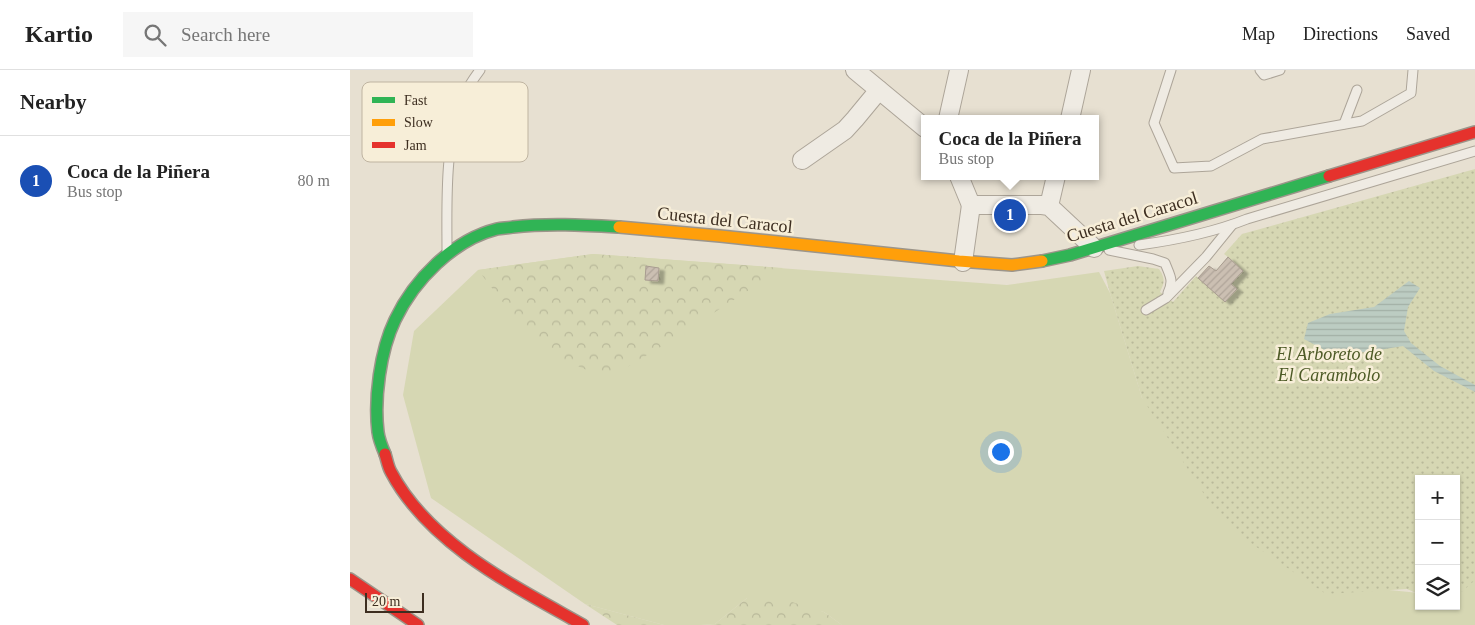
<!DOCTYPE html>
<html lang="en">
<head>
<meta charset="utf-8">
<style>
  body { margin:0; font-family:Georgia,serif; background:#f6f6f6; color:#222 }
  .controls { position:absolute; right:15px; bottom:15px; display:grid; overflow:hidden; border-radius:0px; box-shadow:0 1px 4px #0004 }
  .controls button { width:45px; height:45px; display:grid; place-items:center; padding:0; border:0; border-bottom:1px solid #e0e0e0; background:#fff; color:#222; font:25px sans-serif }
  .scale { position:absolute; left:15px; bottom:12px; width:59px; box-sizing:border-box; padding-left:5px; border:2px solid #3d2e20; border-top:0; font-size:14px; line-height:18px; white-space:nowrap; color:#3d2e20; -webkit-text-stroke:4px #f7eed8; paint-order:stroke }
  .you { position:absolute; left:650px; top:381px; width:18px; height:18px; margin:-12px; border:4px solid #fff; border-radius:50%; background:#1a73e8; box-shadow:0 0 0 8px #1a73e833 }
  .badge { display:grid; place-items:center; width:32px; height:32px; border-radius:50%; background:#786c5e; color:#fff; font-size:16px; font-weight:700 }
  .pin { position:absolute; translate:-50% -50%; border:2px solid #fff; box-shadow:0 1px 5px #0006 }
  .popup { position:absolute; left:571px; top:45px; width:178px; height:65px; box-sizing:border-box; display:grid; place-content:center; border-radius:0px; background:#fff; filter:drop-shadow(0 1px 4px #0005); font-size:16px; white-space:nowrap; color:#767676 }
  .popup b { font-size:19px; color:#222 }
  .popup::after { content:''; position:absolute; left:50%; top:100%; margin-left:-10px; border:10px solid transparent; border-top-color:#fff }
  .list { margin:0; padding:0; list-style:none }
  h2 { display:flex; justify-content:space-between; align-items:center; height:65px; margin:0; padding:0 20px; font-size:21px }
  h2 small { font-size:16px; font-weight:400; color:#767676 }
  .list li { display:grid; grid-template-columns:32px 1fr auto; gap:15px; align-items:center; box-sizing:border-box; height:90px; padding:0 20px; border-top:1px solid #e0e0e0 }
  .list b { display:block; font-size:19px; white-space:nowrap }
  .list p { margin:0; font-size:16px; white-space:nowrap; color:#767676 }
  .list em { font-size:16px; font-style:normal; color:#767676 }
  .icon { flex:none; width:28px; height:28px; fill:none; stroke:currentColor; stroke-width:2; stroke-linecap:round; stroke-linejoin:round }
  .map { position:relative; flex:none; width:1125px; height:555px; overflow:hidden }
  header { display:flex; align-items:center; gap:30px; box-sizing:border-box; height:70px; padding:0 25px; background:#fff; border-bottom:1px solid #e0e0e0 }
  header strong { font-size:24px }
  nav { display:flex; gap:28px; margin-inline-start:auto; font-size:18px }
  .search { width:350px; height:45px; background:#f6f6f6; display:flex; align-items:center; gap:12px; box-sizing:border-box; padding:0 18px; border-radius:0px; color:#767676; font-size:19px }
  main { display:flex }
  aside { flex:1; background:#fff }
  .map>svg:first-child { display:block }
  .green { fill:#d6d7b3 }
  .forest { fill:url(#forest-crowns) }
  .garden { fill:url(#garden-dots) }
  .water { fill:url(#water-rules) }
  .building { fill:url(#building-hatch); stroke:#a89c90; filter:url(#shadow) }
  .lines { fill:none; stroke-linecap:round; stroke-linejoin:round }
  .lane-casing { stroke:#ada599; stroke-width:11 }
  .street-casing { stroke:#ada599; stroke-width:20 }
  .fast-casing { stroke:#9c958a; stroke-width:14 }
  .slow-casing { stroke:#9c958a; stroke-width:14 }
  .jam-casing { stroke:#9c958a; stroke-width:14 }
  .lane { stroke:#efebe3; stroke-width:9 }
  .street { stroke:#efebe3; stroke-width:18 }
  .fast { stroke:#30b455; stroke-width:11 }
  .slow { stroke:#ff9f0a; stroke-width:11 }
  .jam { stroke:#e5322d; stroke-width:11 }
  .labels { text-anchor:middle; stroke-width:5; stroke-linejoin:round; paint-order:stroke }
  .street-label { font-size:18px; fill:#3d2e20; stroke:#f7eed8 }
  .park-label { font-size:18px; font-style:italic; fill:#4d5a26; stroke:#f7eed8 }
  .key { fill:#f7eed8; stroke:#bfb4a1; stroke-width:1 }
  .key-label { font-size:14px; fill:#3d2e20 }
</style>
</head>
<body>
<header>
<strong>Kartio</strong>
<div class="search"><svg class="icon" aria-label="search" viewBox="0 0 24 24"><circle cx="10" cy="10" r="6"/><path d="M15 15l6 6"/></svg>Search here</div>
<nav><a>Map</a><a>Directions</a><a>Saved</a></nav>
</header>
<main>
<aside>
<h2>Nearby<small></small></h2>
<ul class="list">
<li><span class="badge" style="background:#1a4fb4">1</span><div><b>Coca de la Piñera</b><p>Bus stop</p></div><em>80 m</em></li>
</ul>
</aside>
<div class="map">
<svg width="1125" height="555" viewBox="0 0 1125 555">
  <defs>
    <pattern id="forest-crowns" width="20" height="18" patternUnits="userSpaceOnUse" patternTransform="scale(1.25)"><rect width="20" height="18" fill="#d6d7b3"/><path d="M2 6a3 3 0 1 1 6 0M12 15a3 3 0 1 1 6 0" fill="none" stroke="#b9b99a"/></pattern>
    <pattern id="garden-dots" width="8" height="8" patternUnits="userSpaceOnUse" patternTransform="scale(1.25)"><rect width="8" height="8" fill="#d6d7b3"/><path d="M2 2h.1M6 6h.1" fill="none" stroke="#b9b99a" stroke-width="1.8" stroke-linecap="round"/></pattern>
    <pattern id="water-rules" width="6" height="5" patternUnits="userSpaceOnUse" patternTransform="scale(1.25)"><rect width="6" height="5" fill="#bcccc2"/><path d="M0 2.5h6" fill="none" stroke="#a2b0a6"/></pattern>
    <pattern id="building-hatch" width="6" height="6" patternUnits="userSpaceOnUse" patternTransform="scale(1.25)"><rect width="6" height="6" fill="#cbbfb2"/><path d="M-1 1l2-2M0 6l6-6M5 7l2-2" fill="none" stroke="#afa499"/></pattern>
    <filter id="shadow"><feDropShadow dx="5.5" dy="3" stdDeviation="1" flood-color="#0004"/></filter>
  </defs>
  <rect width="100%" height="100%" fill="#e7e0d1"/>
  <polygon class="green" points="243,184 657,215 749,202 760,223 792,328 1039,520 1069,523 1069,536 1106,536 1106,516 1125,504 1125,555 492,555 474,542 397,528 365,554 351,555 314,555 235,534 81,428 53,325 64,261 128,200"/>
  <g class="forest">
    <polygon points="243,184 433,198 319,272 257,309 189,279 128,200"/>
    <polygon points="397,528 429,528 474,542 492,555 351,555 365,554"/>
    <polygon points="235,534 314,555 267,555"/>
  </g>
  <path class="garden" d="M1125,99v411l-12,11 -7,3v-115h-37v115l-12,-5 -81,5 -86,-58 -29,-31 -69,-107 -32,-105 -6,-22 34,-5 21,3c6,9 6,13 1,23l13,10 23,-26 2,2 11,-12 7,5 12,-14 -4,-3 18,-20z"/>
  <polygon class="water" points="1059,211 1070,218 1058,237 1054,261 1061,273 1090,296 1125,315 1125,322 1084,301 1053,276 1023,281 984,285 954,269 958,253 980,244 1024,237"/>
  <g class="building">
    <polygon points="878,187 893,201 881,214 887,219 875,232 848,208 859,196 866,201"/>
    <polygon points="296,196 309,198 308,211 295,210"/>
  </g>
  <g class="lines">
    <g class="lane-casing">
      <g id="lane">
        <polyline points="821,0 804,53 824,98 861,96 912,69 1012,51 1061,23 1063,0"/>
        <polyline points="910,0 914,5 930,0"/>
        <polyline points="994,54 1007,20"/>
        <path d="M789,175c37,-5 73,-12 108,-26l228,-68"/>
        <path d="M759,180l44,9 12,4c5,13 9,17 3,30"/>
        <path d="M97,182c0,-49 -3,-110 17,-156 4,-9 10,-18 16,-26"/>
        <polyline points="796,240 816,228 856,187 882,155"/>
      </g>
    </g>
    <g class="street-casing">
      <g id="street">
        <polyline points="505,0 575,58"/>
        <polyline points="598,49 609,0"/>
        <polyline points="720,49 731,0"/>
        <polyline points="452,90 495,60 505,49 529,20"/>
        <polyline points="609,106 621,135"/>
        <polyline points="621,135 692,135 699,136 744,178"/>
        <polyline points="699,136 706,106"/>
        <polyline points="613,192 621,135"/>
      </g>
    </g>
    <g class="fast-casing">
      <g id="fast">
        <polyline points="692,191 720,185 979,106"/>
        <path d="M35,384c-3,-7 -6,-14 -7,-22 -4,-33 2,-81 17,-112 19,-40 58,-80 102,-91 5,-1 11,-1 16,-2 35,-4 70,-2 106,0"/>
      </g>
    </g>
    <g class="slow-casing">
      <polyline id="slow" points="269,157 370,166 609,191 662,195 692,191"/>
    </g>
    <g class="jam-casing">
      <g id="jam">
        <polyline points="979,106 1125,62"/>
        <path d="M35,384c2,6 3,13 6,18 38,72 123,114 192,153"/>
        <polyline points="0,509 68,555"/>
      </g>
    </g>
    <use href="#lane" class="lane"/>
    <use href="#street" class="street"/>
    <use href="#fast" class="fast"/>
    <use href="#slow" class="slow"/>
    <use href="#jam" class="jam"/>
  </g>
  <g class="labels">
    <g class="street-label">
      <text transform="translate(782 147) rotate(-17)" y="6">Cuesta del Caracol</text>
      <text transform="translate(375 150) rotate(6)" y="6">Cuesta del Caracol</text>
    </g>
    <g class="park-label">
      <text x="979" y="290">El Arboreto de<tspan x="979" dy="21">El Carambolo</tspan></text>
    </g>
  </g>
  <rect x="12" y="12" width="166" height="80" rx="8" class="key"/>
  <rect x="22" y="27" width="23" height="6" fill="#30b455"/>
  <rect x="22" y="49" width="23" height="7" fill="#ff9f0a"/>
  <rect x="22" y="72" width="23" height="6" fill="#e5322d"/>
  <g class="key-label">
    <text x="54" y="35">Fast</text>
    <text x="54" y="57">Slow</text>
    <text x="54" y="80">Jam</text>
  </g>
</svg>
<div class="controls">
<button>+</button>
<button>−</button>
<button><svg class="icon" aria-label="layers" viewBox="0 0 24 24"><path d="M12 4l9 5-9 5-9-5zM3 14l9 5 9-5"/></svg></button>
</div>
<div class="scale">20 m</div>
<div class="you"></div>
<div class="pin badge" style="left:660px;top:145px;background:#1a4fb4">1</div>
<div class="popup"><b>Coca de la Piñera</b>Bus stop</div>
</div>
</main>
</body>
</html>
